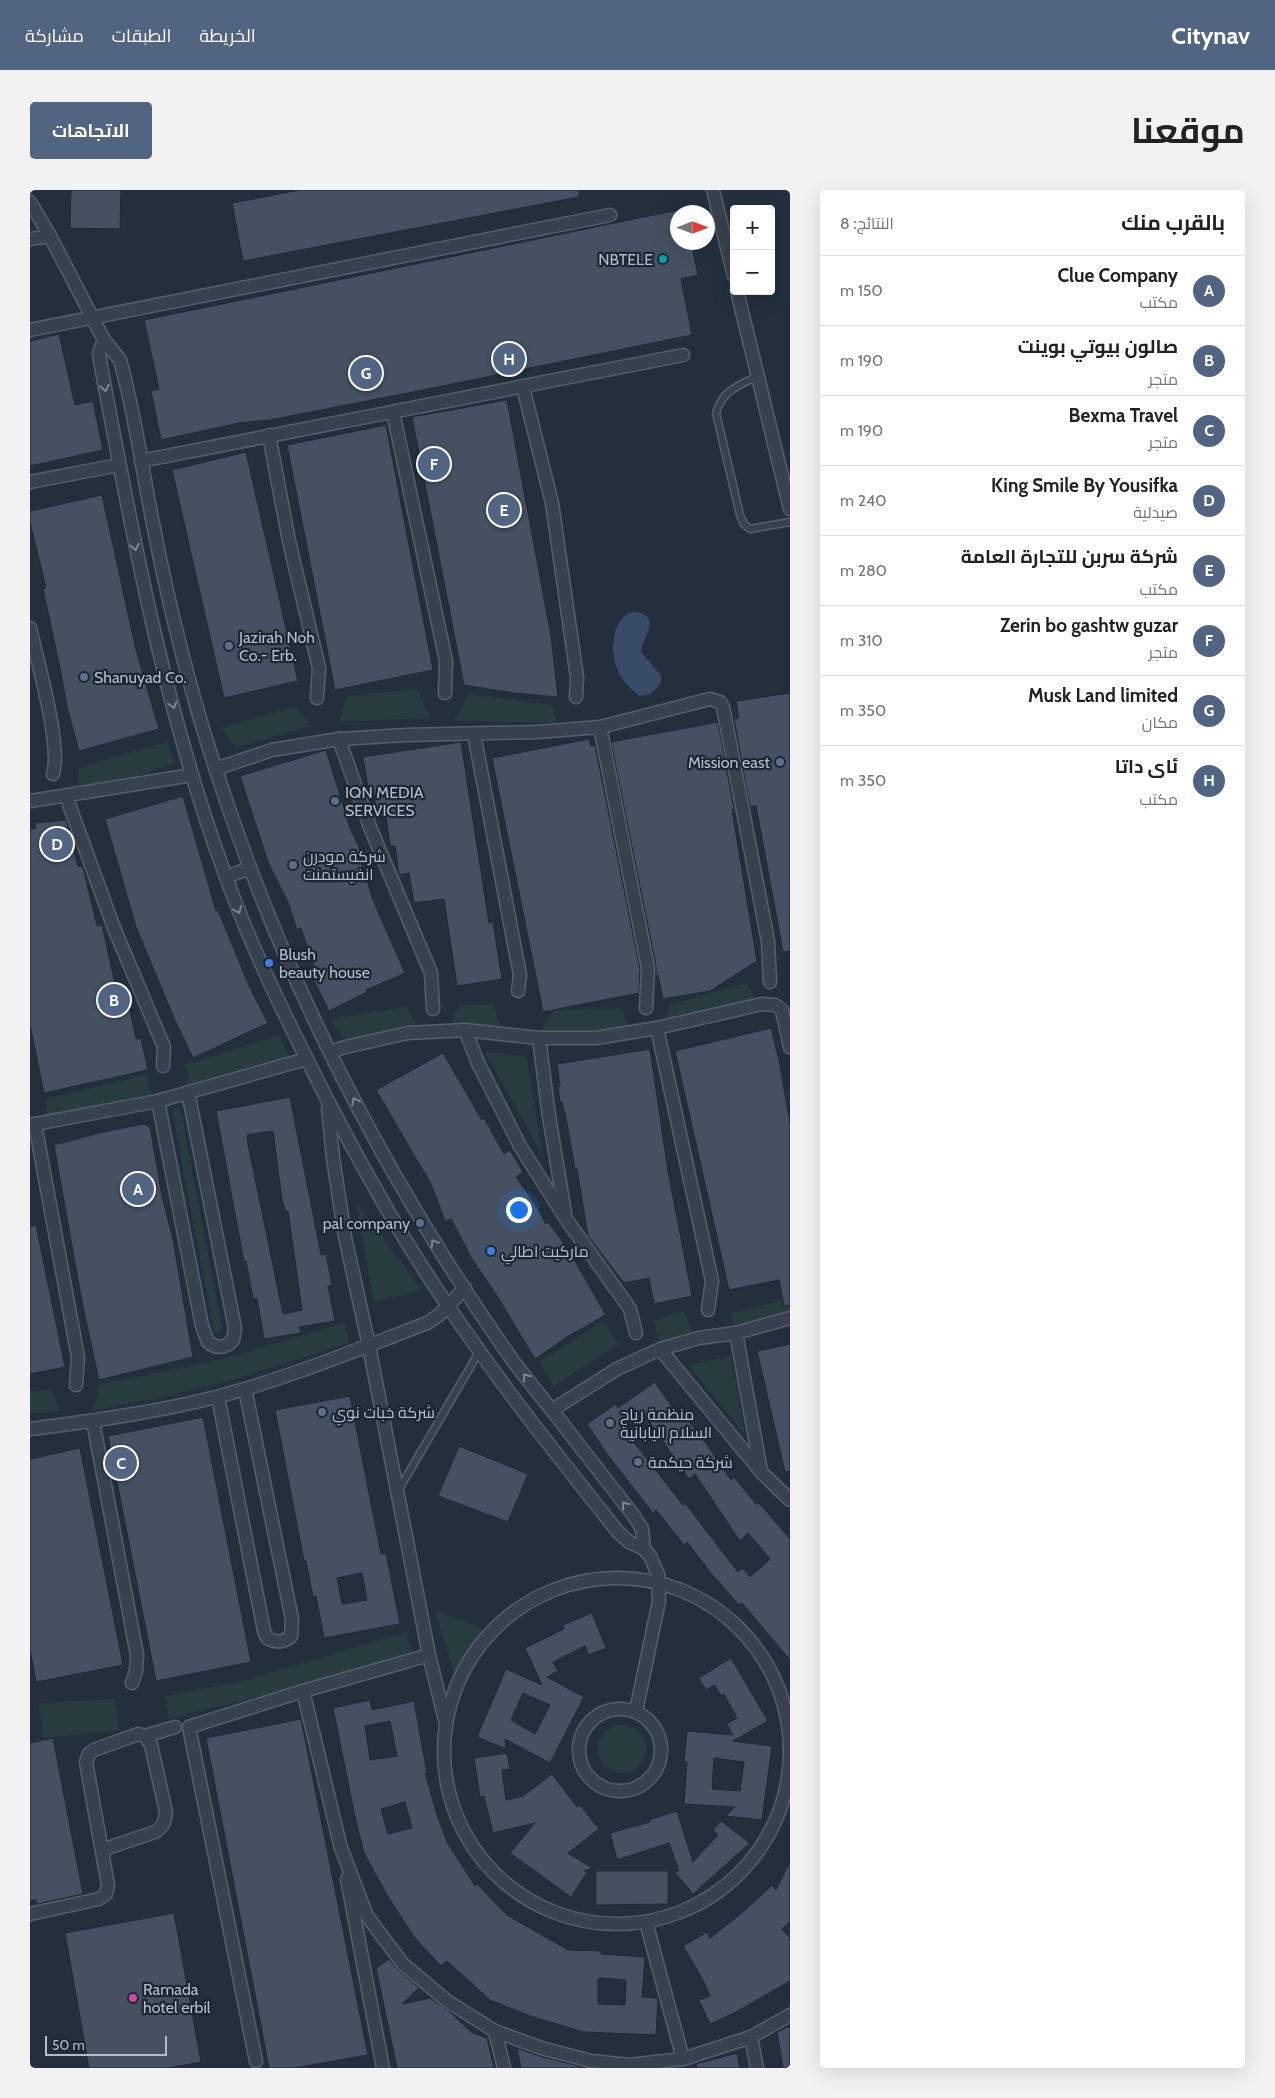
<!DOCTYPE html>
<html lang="ar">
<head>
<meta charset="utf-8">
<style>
  body { margin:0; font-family:Cabin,Cairo,sans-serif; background:#f2f2f2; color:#222; direction:rtl }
  .controls { position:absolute; right:15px; top:15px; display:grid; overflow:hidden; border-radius:5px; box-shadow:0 5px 20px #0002 }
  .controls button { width:45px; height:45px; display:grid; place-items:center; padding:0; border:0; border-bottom:1px solid #e0e0e0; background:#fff; color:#222; font:25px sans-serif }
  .compass { position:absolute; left:640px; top:15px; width:45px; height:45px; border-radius:50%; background:#fff; box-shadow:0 5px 20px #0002; rotate:90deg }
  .scale { position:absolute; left:15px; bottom:12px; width:122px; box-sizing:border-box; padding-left:5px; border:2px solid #b4bcc9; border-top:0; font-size:14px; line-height:18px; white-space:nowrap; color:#b4bcc9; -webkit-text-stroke:4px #1d2633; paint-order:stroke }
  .you { position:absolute; left:488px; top:1019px; width:18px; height:18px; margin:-12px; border:4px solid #fff; border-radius:50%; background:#1a73e8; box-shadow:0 0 0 8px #1a73e833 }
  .badge { display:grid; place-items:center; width:32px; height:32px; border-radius:50%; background:#516482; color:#fff; font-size:16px; font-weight:700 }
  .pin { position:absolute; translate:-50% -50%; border:2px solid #fff; box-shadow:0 1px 5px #0006 }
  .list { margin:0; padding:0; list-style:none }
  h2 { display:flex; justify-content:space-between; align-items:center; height:65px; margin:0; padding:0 20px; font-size:21px }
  h2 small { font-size:16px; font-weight:400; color:#767676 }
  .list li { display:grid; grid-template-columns:32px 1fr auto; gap:15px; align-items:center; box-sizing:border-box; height:70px; padding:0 20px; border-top:1px solid #e0e0e0 }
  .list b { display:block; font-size:19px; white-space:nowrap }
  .list p { margin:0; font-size:16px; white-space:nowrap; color:#767676 }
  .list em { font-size:16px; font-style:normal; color:#767676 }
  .map { position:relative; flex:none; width:760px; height:1878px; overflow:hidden; direction:ltr; border-radius:5px }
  header { display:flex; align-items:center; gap:30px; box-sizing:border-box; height:70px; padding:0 25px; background:#516482; color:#fff }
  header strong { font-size:24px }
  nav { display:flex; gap:28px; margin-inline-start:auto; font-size:18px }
  .intro { display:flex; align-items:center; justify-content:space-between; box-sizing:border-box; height:120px; padding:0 30px }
  h1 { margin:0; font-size:35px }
  .button { padding:12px 22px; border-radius:5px; background:#516482; color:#fff; font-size:18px; font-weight:700 }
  main { display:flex; gap:30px; padding:0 30px }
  aside { flex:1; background:#fff; border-radius:5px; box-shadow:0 5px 20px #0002 }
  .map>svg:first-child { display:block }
  .green { fill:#263c3f }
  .water { fill:#394c67 }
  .building { fill:#455162; stroke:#1f2835; fill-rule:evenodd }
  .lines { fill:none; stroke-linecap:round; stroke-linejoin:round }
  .lane-casing { stroke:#565f6c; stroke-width:9 }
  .street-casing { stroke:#565f6c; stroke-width:15 }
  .lane { stroke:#38414e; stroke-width:6 }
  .street { stroke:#38414e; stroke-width:12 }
  .oneway { stroke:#7c8592 }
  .culture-dot { fill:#0f9aa8; stroke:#1d2633; stroke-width:2 }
  .service-dot { fill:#5c6f8a; stroke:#1d2633; stroke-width:2 }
  .shop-dot { fill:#3f7fe0; stroke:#1d2633; stroke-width:2 }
  .hotel-dot { fill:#d1479c; stroke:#1d2633; stroke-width:2 }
  .labels { text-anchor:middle; stroke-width:4.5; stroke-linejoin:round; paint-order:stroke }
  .poi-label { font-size:16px; fill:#b4bcc9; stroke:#1d2633; text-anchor:start }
</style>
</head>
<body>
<header>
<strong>Citynav</strong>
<nav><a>الخريطة</a><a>الطبقات</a><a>مشاركة</a></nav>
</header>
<div class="intro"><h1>موقعنا</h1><a class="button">الاتجاهات</a></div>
<main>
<aside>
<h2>بالقرب منك<small>النتائج: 8</small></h2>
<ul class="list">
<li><span class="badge">A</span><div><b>Clue Company</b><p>مكتب</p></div><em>150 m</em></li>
<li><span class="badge">B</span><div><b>صالون بيوتي بوينت</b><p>متجر</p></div><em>190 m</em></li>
<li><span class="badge">C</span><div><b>Bexma Travel</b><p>متجر</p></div><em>190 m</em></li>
<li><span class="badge">D</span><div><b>King Smile By Yousifka</b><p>صيدلية</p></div><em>240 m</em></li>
<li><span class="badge">E</span><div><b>شركة سربن للتجارة العامة</b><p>مكتب</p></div><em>280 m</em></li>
<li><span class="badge">F</span><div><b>Zerin bo gashtw guzar</b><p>متجر</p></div><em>310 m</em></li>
<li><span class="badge">G</span><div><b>Musk Land limited</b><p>مكان</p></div><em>350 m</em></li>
<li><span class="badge">H</span><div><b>ئای داتا</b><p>مكتب</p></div><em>350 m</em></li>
</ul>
</aside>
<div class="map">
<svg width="760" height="1878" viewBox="0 0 760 1878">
  <rect width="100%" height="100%" fill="#242f3e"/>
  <g class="green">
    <polygon points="387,499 400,528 309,532 317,506"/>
    <polygon points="438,504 522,515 527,533 424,531"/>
    <polygon points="266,516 281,536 205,557 190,538"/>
    <polygon points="138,551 145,574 47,604 49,578"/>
    <polygon points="716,793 727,812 632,840 639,815"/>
    <polygon points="463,814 471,838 421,836 428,816"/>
    <polygon points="377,817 388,839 317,851 300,829"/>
    <polygon points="592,819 600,842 510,842 524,820"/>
    <polygon points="249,845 260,868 156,900 159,886 154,875"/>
    <polygon points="455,862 496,866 513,966"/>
    <polygon points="118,884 118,898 127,908 14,930 17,909"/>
    <polygon points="145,919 151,921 192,1137 191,1141 188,1143 184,1141 143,925"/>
    <polygon points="326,1012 392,1100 344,1112"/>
    <polygon points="760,1109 760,1128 705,1140 701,1123"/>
    <polygon points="654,1121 662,1143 630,1154 624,1131"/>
    <polygon points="574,1131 589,1154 524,1196 509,1172"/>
    <path d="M314,1133l5,20 -120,38 -70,17 -70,13c9,-8 9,-14 9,-26l125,-26z"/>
    <polygon points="701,1166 715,1245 658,1175"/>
    <polygon points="21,1199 30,1221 0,1224 0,1201"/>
    <polygon points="405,1420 458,1441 427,1492"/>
    <polygon points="377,1442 381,1462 284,1495 139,1528 135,1506 209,1492"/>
    <polygon points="85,1509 89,1540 13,1548 9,1513"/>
    <circle cx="592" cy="1559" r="24"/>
  </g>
  <path class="water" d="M603,422c31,2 10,25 8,40l20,23v8l-10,11 -11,2c-23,-15 -33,-43 -23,-69 4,-8 6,-12 16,-15z"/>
  <g class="building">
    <polygon points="41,0 91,0 90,39 40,38"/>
    <polygon points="270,0 549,0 549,7 213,71 202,13"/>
    <polygon points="648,20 648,52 661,52 668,85 651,89 662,145 383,202 240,230 209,233 131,250 121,201 129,199 114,130"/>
    <polygon points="29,144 45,215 63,211 73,260 0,276 0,151"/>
    <polygon points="477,210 521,446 528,507 484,503 434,495 382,227"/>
    <polygon points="356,235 403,480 305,500 257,255"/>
    <polygon points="216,262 268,491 194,508 142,280"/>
    <polygon points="72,305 106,460 129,539 49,561 37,517 30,478 13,399 16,398 0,332 0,321"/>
    <polygon points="760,503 760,761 753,762 726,616 720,617 704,529 709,528 706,511"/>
    <polygon points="688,532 704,619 702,620 727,771 680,801 633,809 628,785 626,786 626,776 581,552"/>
    <polygon points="559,549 561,556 565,555 610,779 609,803 513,822 462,568"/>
    <polygon points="431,552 459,733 463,732 472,789 427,796 414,709 384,713 379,683 369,685 365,656 360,656 356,626 347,627 343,597 338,598 333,567"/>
    <polygon points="296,560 320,638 332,664 329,665 343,710 375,783 336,800 337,802 299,821 283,788 287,786 271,738 267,740 258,712 238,672 210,586"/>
    <polygon points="153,606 186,721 188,720 220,798 238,833 163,868 144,828 106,737 75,629"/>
    <polygon points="36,630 48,676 53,677 67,736 72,735 85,794 90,793 96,820 100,820 106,849 111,848 118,880 14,903 0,835 0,640 6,638 5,633"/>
    <polygon points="741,838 749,870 760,933 760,1115 754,1116 749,1090 699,1100 645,861"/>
    <polygon points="620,859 638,981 662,1106 624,1114 619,1088 594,1093 558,1046 547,979 545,979 536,928 532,912 530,912 528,896 530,896 527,874"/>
    <polygon points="413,863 452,930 454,928 474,964 480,960 493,982 486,987 507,1017 516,1034 518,1032 538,1059 576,1125 540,1145 505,1169 466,1104 442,1069 421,1029 415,1031 401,994 346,900"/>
    <path d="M260,907l31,158 5,-1 6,31 -4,1 7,35 -36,6 2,6 -37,6 -7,-41 -4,1 -7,-38 -2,1 -28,-151zM243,941l9,69 4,12 2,-1 14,99 -19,4 -35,-170 -1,-9z"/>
    <polygon points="114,934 120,937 132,1006 143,1049 163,1167 69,1190 52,1112 24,955 73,942"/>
    <polygon points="6,1035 35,1177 0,1184 0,1036"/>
    <polygon points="760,1154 760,1281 755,1282 727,1161"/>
    <path d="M625,1192l23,34 4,-3 21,26 28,41 3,-3 23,28 2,-2 31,36v121l-48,-57 -3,2 -29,-33 -23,-30 -3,3 -28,-35 -3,3 -46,-59 -20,-30 29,-20 2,4zM612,1221l47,68 6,-5 45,67 8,-8 22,26 -20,18 -8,-9 -4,4 -53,-69 -2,2 -62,-79z"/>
    <path d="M320,1206l31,158 5,-1 14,71 -76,14 -8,-42 -3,1 -7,-36h-2l-29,-151zM332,1383l5,27 -25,4 -5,-26z"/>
    <polygon points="173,1227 221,1472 126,1491 78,1246"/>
    <polygon points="429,1256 498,1284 478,1332 408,1306"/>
    <polygon points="50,1258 93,1475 6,1492 0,1459 0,1269"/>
    <path d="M562,1423l14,35 -17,7 -4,-9 -32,16 5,9 -11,6 37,20 -34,66 -45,-24 1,10 -29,-12 29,-68 36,16 -17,-37 39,-19 -1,-4zM493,1503l27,12 -15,29 -24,-14z"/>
    <path d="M701,1468l37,63 -35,20 39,5 -10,74 -36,-4 9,-9 -51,-3 3,-42 -3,-1 3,-30 46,4 -6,-11 10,-6 -13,-24 -3,2 -6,-11 -9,5 -7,-12zM684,1568l30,4 -4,29 -28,-2z"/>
    <path d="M340,1510l2,10 42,-9 13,72h-2l13,45 9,24 28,44 2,-2 30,31 61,35 33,1v3l44,3 -3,40 16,1 -2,37 -72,-3 -51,-15 -43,-17 -43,-39 -6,5 -27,-29 -27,-42 -23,-42 -9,-36 -22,-109zM360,1531l7,35 -27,4 -5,-34zM375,1612l7,26 -24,6 -7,-25zM570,1788l26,2 -1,25 -27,-1v-25z"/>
    <polygon points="271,1529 338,1865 264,1878 239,1878 176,1548"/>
    <polygon points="23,1548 53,1704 7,1714 6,1710 0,1711 0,1553"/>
    <polygon points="477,1563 480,1579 472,1580 476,1610 493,1606 522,1584 547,1617 550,1615 569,1639 538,1663 562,1678 554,1681 558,1681 541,1707 480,1663 505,1633 463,1643 454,1606 450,1607 444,1568"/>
    <polygon points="647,1621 663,1672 688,1645 683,1640 691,1631 720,1653 663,1704 644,1681 649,1681 639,1653 587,1670 580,1643 620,1632 619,1630"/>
    <polygon points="760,1672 760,1732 752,1739 760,1748 760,1791 706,1822 680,1834 669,1810 680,1806 673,1790 653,1756 677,1742 680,1748 713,1722 742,1695 746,1700"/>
    <polygon points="566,1681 638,1681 638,1714 566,1715"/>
    <polygon points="144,1723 171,1872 138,1878 59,1878 35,1743"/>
    <polygon points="359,1769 368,1780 389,1798 372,1814 400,1808 421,1823 441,1842 457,1848 464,1878 367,1878 346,1778"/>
    <polygon points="760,1836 760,1878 753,1878 747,1842"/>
    <polygon points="487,1858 509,1866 549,1876 548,1878 491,1878"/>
    <polygon points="707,1863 710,1878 667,1878 666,1874"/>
  </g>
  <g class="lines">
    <g class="lane-casing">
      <g id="lane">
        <path d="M728,186c-19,9 -36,15 -42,37l24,102 4,9 6,5 40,-7"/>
        <polyline points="368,1301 449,1162"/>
      </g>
    </g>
    <g class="street-casing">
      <g id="street">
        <polyline points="683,0 704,86"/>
        <path d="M0,12l20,34 54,104 16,20c15,53 22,109 33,164 16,82 36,164 62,243 66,207 165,402 289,581 14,21 31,41 47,61 28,36 55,71 83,107l8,13 2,20"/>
        <polyline points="0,49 20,46"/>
        <polyline points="707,101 760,319"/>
        <polyline points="0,140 580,25"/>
        <path d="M74,150l-5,13 2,13c32,173 64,346 125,511 28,78 65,151 102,224 37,72 76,141 122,208 52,77 110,150 168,223l11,10 15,7 6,7 8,18 1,27 -23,110"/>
        <polyline points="493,197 522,313 547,487 546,507"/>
        <polyline points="363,222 416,471 415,503"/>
        <polyline points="239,245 259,351 289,478 287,508"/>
        <polyline points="111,271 653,165"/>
        <polyline points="0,292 89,275"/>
        <path d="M0,438c7,32 32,118 23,146"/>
        <polyline points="570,537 618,778 616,818"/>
        <polyline points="444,544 490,785 488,801"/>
        <polyline points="309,549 340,637 401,783 403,819"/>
        <polyline points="185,579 242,560 309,549 376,545 507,542 570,537 680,509 690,512 693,517 738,751 740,792"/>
        <polyline points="36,606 84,738 134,857 133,876"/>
        <polyline points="0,611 162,585"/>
        <polyline points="196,687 220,678"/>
        <polyline points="627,838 682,1091 678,1120"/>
        <polyline points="435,840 448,873 490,956 536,1029 600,1119 606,1143"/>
        <polyline points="509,848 519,926 535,1023"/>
        <polyline points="300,863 311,858 378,843 435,840 509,848 566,848 627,838 732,814 745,815 752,820 760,857"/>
        <path d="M128,911l44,225 6,16c8,7 18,6 25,-2l2,-12 -47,-236"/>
        <polyline points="298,918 303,968 315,1047 339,1156 399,1465 416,1534"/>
        <polyline points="5,934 48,1167 46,1195"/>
        <polyline points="0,935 128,911 276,869"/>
        <polyline points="706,1143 731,1281"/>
        <polyline points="630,1159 732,1283 760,1310"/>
        <path d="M188,1207l46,234 3,7c9,5 16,5 24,-2l1,-17 -47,-230"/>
        <polyline points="522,1220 587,1179 630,1159 669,1148 706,1143 760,1128"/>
        <polyline points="63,1231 107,1465 106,1481 102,1493"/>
        <path d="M0,1239c63,-8 128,-17 190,-33 71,-19 139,-47 207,-73l12,-8 26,-27"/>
        <circle cx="587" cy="1561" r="173"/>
        <polyline points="273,1501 311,1658 337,1726 373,1774 417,1811 465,1841 511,1858 561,1871 599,1875 653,1869 721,1847 760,1825"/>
        <circle cx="590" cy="1560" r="41"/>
        <polyline points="115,1546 145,1537"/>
        <polyline points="317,1689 353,1878"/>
        <path d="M0,1724l69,-15 7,-5 2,-9 -22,-123 3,-8 5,-4 44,-16 7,2 6,9 15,67c-1,10 -3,15 -11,20l-53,18"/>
        <polyline points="616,1732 653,1869"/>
        <polyline points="465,1841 474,1878"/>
        <polyline points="721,1847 727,1878"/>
        <polyline points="226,1871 159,1537 273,1501 399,1465"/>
      </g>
    </g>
    <use href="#lane" class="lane"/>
    <use href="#street" class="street"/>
  </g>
  <defs><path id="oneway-chevron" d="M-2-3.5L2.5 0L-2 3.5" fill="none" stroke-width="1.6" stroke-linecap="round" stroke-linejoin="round" transform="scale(1.25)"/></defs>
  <g class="oneway">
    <use href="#oneway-chevron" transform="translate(75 198) rotate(79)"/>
    <use href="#oneway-chevron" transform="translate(105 357) rotate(78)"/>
    <use href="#oneway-chevron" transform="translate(143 515) rotate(75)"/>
    <use href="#oneway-chevron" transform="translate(208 720) rotate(68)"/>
    <use href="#oneway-chevron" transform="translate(325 911) rotate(-117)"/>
    <use href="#oneway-chevron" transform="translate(404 1053) rotate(-123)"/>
    <use href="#oneway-chevron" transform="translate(496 1187) rotate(-128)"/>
    <use href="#oneway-chevron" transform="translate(595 1315) rotate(-128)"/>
  </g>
  <circle class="culture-dot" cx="633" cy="69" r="5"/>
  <g class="service-dot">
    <circle cx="199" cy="456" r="5"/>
    <circle cx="54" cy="487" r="5"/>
    <circle cx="750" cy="572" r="5"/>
    <circle cx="305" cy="611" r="5"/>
    <circle cx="263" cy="675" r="5"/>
    <circle cx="390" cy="1033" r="5"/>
    <circle cx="292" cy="1222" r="5"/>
    <circle cx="580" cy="1233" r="5"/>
    <circle cx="608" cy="1272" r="5"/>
  </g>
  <g class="shop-dot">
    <circle cx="239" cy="773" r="5"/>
    <circle cx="461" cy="1061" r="5"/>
  </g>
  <circle class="hotel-dot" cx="103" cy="1808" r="5"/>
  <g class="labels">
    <g class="poi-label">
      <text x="623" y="75" text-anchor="end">NBTELE</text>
      <text x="209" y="453">Jazirah Noh<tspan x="209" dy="18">Co.- Erb.</tspan></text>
      <text x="64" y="493">Shanuyad Co.</text>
      <text x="740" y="578" text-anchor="end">Mission east</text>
      <text x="315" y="608">IQN MEDIA<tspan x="315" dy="18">SERVICES</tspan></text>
      <text x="273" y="672">شركة مودرن<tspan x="273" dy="18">انفيستمنت</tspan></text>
      <text x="249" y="770">Blush<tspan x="249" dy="18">beauty house</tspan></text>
      <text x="380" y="1039" text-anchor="end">pal company</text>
      <text x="471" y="1067">ماركيت اطالي</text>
      <text x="302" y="1228">شركة خبات نوي</text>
      <text x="590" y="1230">منظمة رياح<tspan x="590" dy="18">السلام اليابانية</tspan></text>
      <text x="618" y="1278">شركة حيكمة</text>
      <text x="113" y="1805">Ramada<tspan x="113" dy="18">hotel erbil</tspan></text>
    </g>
  </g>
</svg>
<div class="controls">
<button>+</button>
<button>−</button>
</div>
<svg class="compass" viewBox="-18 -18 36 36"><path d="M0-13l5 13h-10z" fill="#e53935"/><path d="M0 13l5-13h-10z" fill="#767676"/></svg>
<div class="scale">50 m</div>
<div class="you"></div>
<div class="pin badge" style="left:108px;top:999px">A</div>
<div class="pin badge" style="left:84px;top:810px">B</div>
<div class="pin badge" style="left:91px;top:1273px">C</div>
<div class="pin badge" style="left:27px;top:654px">D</div>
<div class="pin badge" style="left:474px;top:320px">E</div>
<div class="pin badge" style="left:404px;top:274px">F</div>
<div class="pin badge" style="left:336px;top:183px">G</div>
<div class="pin badge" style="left:479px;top:169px">H</div>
</div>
</main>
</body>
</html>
